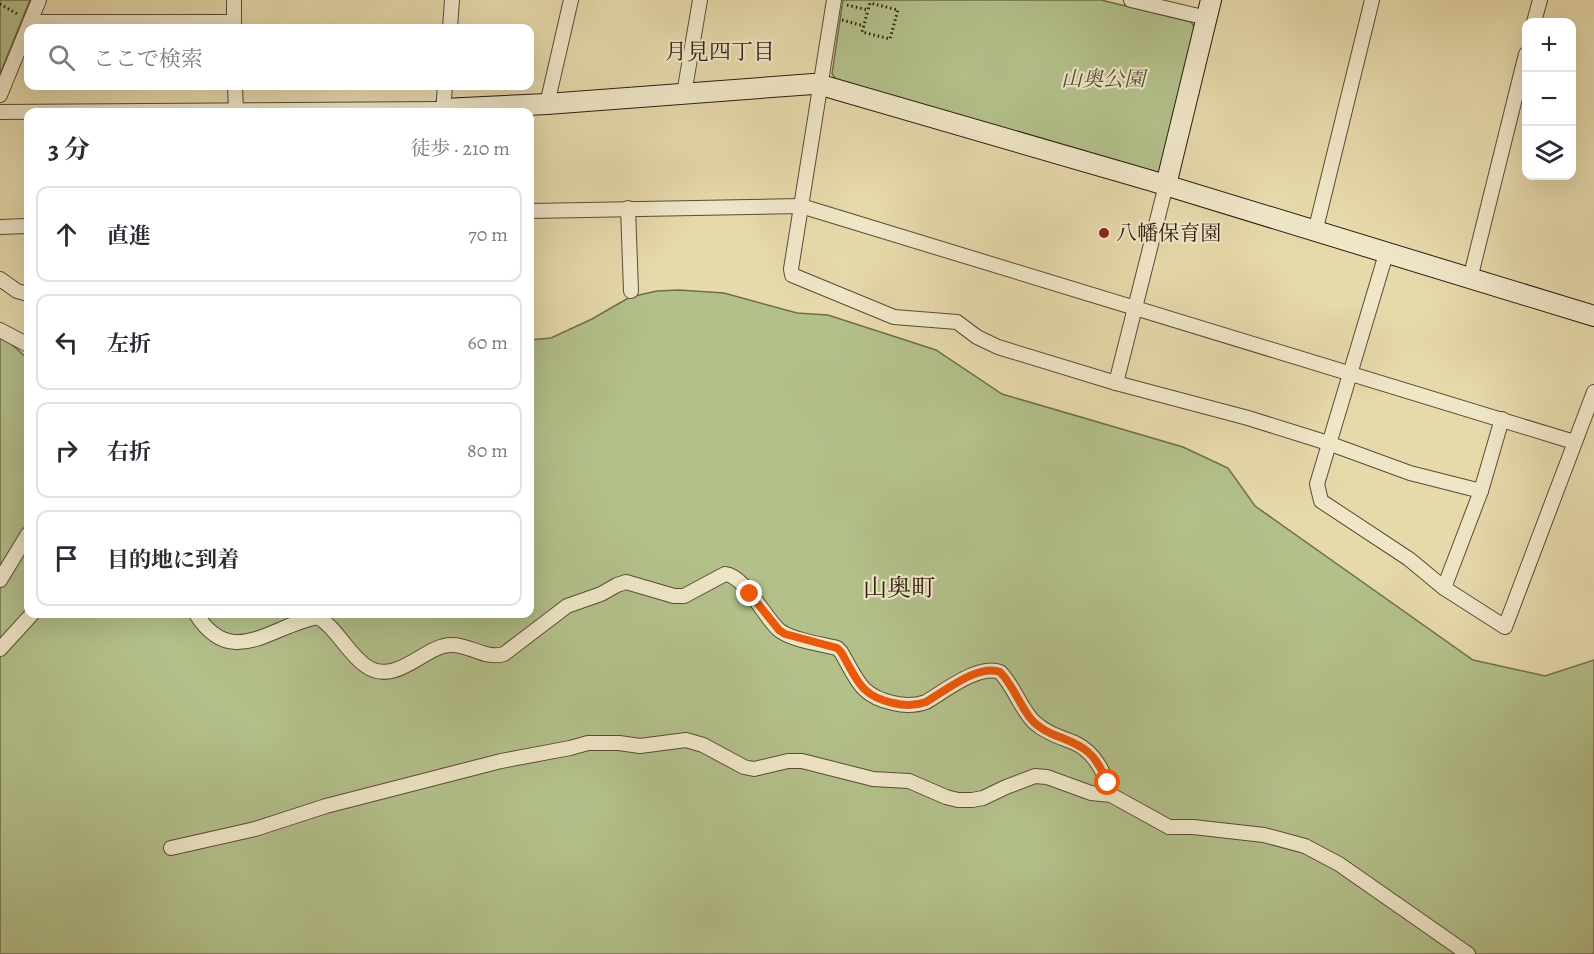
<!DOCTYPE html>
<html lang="ja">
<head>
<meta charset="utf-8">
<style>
  body { margin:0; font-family:Alegreya,"Noto Serif JP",serif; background:#f2f2f3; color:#2b2b33 }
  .controls { position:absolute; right:18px; top:18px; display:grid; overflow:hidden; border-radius:12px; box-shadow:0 6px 24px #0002 }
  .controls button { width:54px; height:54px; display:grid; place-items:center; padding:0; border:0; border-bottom:2px solid #e1e1e2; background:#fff; color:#2b2b33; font:30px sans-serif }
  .stop { position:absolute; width:18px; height:18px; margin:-14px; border:4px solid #ea580c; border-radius:50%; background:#fff }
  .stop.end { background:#ea580c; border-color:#fff; box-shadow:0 2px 6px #0008 }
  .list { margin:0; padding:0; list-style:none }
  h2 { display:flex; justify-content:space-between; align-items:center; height:78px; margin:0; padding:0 24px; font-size:26px }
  h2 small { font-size:20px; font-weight:400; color:#7c7c81 }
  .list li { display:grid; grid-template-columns:39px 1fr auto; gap:18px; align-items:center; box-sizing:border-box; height:96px; margin:0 12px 12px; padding:0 12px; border:2px solid #e1e1e2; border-radius:12px }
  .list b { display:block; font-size:22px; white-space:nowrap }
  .list em { font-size:20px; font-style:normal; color:#7c7c81 }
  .icon { flex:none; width:33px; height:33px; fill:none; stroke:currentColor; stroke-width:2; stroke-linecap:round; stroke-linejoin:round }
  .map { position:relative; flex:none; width:1594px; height:954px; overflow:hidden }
  .search { position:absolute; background:#fff; box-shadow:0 6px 24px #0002; left:24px; top:24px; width:510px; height:66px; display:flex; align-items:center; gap:15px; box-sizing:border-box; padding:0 21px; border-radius:12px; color:#7c7c81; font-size:22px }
  .panel { position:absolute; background:#fff; box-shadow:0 6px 24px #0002; left:24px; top:108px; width:510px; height:510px; border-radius:12px }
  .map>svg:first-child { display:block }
  .green { fill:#b3c08a; stroke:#6f6e4c; stroke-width:1.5 }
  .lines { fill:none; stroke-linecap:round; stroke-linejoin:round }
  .street-casing { stroke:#5a4b35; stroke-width:16 }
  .secondary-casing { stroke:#2b1c0e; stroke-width:22 }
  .path { stroke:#2b1c0e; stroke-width:3; stroke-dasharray:1.5 3; stroke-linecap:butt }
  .street { stroke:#efe6c8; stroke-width:14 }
  .secondary { stroke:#efe6c8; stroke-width:20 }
  .route { stroke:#ea580c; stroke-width:8 }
  .poi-dot { fill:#8f2418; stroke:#efe6c8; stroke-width:2 }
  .labels { text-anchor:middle; stroke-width:4.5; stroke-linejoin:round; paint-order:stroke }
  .park-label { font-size:21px; font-style:italic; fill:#544d33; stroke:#efe6c8 }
  .poi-label { font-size:21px; fill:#2b1c0e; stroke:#efe6c8; text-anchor:start }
  .neighbourhood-label { font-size:22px; fill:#2b1c0e; stroke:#efe6c8 }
  .quarter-label { font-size:24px; fill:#2b1c0e; stroke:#efe6c8 }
</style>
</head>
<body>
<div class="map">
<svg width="1594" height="954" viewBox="0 0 1594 954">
  <rect width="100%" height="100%" fill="#e6d9aa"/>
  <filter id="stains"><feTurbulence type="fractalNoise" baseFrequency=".00333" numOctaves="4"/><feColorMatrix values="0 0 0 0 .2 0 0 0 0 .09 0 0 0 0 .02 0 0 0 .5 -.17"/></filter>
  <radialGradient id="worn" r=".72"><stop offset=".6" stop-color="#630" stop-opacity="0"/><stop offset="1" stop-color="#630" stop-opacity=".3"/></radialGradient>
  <g class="green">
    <polygon points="0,0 30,0 0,74"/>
    <polygon points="843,0 1101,0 1191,22 1196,29 1161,171 1154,175 836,79 832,74"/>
    <polygon points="679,290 724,293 797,313 828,315 936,350 1002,394 1183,447 1228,468 1255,506 1473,660 1545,676 1594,660 1594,954 0,954 0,334 28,359 28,614 530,614 530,340 551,338 592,319 630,297 657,291"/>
  </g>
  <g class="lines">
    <g class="street-casing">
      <g id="street">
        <polyline points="834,0 791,269 792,275 894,317 957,322 977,337 998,347 1116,383 1248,418 1328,443 1410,473 1481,491"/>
        <polyline points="1131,0 1207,18"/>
        <polyline points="30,22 234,22"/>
        <polyline points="1534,22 1540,0"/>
        <polyline points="234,28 234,0"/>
        <polyline points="450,28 452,0"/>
        <polyline points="235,86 236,112"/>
        <polyline points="684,94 700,0"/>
        <polyline points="0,95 39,0"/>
        <polyline points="547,104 571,0"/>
        <polyline points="0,112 443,109"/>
        <polyline points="443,112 445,86"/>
        <polyline points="628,208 631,291"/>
        <polyline points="530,211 801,206 1574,442"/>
        <polyline points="0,227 28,226"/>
        <polyline points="1315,232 1372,0"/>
        <polyline points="1386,254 1317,484 1321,501 1409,559 1444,588 1505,627 1594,392"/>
        <polyline points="0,279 17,291 28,294"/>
        <polyline points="1470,279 1526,54"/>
        <polyline points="0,330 28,345"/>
        <polyline points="1116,383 1166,185"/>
        <polyline points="0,580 28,534"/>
        <polyline points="1444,588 1481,491 1502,419"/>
        <path d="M196,614c36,57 75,11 122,3 20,12 29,36 48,49 30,21 59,-21 85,-21 18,-1 35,15 53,9l63,-48 34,-12 16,-9 9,-3 48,14h10l41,-22c20,2 39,43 54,56 12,10 42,14 58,18l4,4c16,27 19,44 52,51 12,3 22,3 33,-1 19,-11 52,-38 74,-30 14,14 20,36 34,50 12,11 26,15 41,21 21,10 30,31 36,52"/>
        <polyline points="0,649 32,614"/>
        <polyline points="171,848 255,829 326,806 501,761 570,748 588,743 619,743 640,746 686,740 703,745 744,767 754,769 788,761 802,761 873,779 909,781 946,797 958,800 972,800 983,798 1006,787 1035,776 1047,777 1091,793 1111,795 1169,827 1193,827 1264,835 1305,846 1339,864 1468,954"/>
      </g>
    </g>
    <g class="secondary-casing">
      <g id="secondary">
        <polyline points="443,109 547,104 813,84 821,85 1152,181 1594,316"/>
        <polyline points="1166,185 1211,0"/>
      </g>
    </g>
    <g class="path">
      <polyline points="0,4 19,15"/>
      <polyline points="847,5 868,10 870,3 898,10 890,39 862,32 868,10"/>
      <polyline points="842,20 864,26"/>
    </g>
    <use href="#street" class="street"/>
    <use href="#secondary" class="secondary"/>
  </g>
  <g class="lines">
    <path class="route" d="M750,594l29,36 6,4 52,14 4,4c16,27 19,44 52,51 12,3 22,3 33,-1 19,-11 52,-38 74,-30 13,13 19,32 31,47 15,18 40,18 57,33 10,8 14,20 20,31"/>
  </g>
  <circle class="poi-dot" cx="1104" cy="233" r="6"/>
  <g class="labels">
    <g class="park-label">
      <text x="1103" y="86">山奥公園</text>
    </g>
    <g class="poi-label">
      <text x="1116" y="240">八幡保育園</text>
    </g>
    <g class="neighbourhood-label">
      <text x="720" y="59">月見四丁目</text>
    </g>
    <g class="quarter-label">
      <text x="899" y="596">山奥町</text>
    </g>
  </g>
  <rect width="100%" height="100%" filter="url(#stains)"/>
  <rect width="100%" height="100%" fill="url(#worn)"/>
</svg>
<div class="controls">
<button>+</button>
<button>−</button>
<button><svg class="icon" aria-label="layers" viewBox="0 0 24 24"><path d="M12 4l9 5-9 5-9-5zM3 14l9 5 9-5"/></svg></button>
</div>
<div class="stop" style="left:1108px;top:783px"></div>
<div class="stop end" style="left:750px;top:594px"></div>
<div class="search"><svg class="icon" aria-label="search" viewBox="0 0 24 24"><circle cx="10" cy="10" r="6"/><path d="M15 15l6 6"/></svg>ここで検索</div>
<section class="panel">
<h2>3 分<small>徒歩 · 210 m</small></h2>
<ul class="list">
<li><svg class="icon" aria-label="ahead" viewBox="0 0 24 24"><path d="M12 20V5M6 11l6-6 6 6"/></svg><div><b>直進</b></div><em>70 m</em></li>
<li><svg class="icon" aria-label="left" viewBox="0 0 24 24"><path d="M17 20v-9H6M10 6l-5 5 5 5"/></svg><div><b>左折</b></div><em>60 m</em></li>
<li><svg class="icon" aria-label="right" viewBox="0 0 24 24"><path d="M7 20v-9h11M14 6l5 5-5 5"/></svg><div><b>右折</b></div><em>80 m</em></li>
<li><svg class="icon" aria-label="arrive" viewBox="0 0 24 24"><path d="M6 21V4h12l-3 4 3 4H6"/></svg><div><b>目的地に到着</b></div></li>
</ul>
</section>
</div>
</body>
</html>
